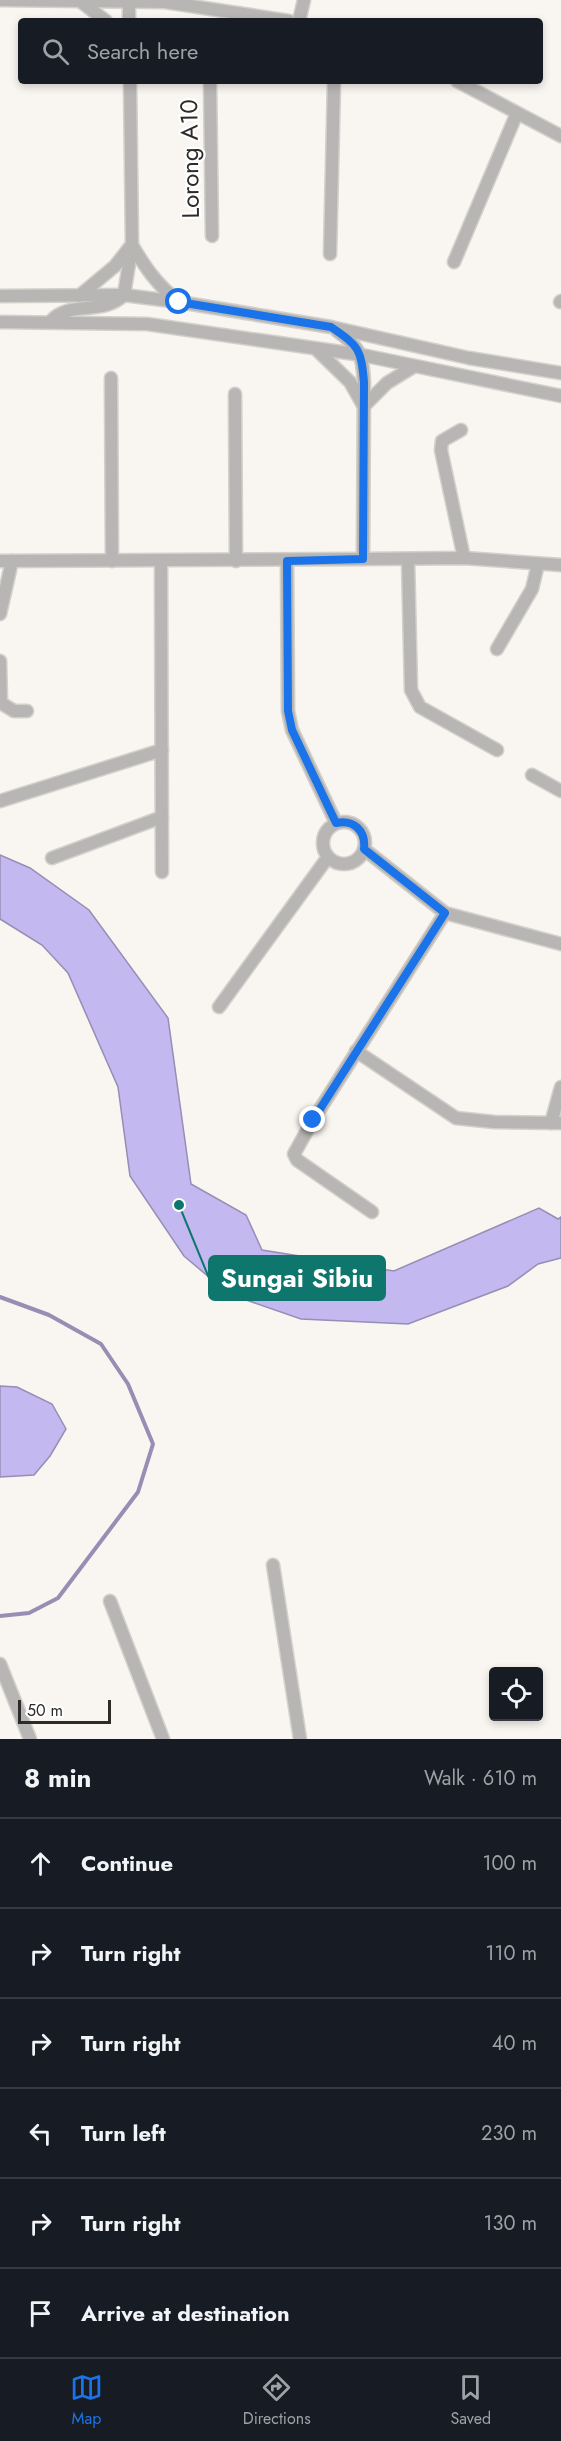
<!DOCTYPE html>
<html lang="en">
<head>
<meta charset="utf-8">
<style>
  body { margin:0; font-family:Jost,sans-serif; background:#242831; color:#f1f3f6 }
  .controls { position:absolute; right:18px; bottom:18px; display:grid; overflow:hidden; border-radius:6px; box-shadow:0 3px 9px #0003 }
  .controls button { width:54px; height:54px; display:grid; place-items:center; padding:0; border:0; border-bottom:2px solid #363941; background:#171b24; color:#f1f3f6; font:30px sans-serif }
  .scale { position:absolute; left:18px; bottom:15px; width:93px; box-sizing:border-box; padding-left:6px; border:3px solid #2d2b29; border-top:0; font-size:16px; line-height:21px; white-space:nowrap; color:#2d2b29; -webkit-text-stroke:4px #fff; paint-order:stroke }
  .stop { position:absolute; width:18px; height:18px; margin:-14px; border:4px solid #1a73e8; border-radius:50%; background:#fff }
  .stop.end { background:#1a73e8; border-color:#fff; box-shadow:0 2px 6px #0008 }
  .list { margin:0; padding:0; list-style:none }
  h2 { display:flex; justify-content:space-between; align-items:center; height:78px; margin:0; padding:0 24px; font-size:26px }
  h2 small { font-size:20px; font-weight:400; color:#9ea1a6 }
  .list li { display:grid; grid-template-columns:39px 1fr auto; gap:18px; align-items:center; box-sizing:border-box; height:90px; padding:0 24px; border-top:2px solid #363941 }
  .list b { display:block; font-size:22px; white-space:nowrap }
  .list em { font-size:20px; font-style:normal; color:#9ea1a6 }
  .icon { flex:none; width:33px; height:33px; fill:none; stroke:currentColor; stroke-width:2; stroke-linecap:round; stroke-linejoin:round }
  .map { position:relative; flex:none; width:561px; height:1739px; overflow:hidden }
  .search { position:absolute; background:#171b24; box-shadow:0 3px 9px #0003; left:18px; right:18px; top:18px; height:66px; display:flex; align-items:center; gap:15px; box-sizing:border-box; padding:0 21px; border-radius:6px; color:#9ea1a6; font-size:22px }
  .sheet { height:618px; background:#171b24 }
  nav { display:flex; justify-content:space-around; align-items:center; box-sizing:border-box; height:84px; border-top:2px solid #363941; background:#171b24; font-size:16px; color:#9ea1a6 }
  nav a { display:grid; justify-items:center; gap:3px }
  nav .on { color:#1a73e8 }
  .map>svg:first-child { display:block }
  .water { fill:#c3b8f0; stroke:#968eb4; stroke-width:1.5 }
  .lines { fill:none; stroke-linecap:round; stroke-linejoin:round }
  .stream { stroke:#968eb4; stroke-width:4 }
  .minor-casing { stroke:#d4d1cc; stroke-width:15 }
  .minor { stroke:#b8b6b4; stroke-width:12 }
  .route { stroke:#1a73e8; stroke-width:8 }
  .labels { text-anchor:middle; stroke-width:4.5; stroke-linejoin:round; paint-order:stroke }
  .street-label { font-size:24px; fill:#2d2b29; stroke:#fff }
  .leader { fill:none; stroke:#0f766e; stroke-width:2 }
  .callout-dot { fill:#0f766e; stroke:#fff; stroke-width:2 }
  .callout { fill:#0f766e; stroke:#0f766e; stroke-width:2 }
  .callout-label { font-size:26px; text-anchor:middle; font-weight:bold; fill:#fff }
</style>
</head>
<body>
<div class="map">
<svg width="561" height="1739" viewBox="0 0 561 1739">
  <rect width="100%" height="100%" fill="#f9f5f0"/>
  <g class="water">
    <polygon points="0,855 30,868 89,910 168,1018 191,1184 246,1215 262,1250 394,1271 539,1208 558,1219 561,1217 561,1258 538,1264 508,1286 408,1324 301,1319 229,1294 184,1256 130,1176 118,1087 68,973 42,945 0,919"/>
    <polygon points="0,1386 17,1387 52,1404 66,1429 50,1456 34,1475 0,1477"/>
  </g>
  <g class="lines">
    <polyline class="stream" points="0,1297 49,1315 101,1344 128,1384 153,1444 138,1492 58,1598 29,1613 0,1616"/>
    <g class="minor-casing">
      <g id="minor">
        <polyline points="0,0 165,2 289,21"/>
        <polyline points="80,1 106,21"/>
        <polyline points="129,2 129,21"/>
        <polyline points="299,21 304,0"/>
        <polyline points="210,81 212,236"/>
        <polyline points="457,81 561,136"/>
        <path d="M132,245c13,22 25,40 46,56"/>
        <polyline points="330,254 334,81"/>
        <polyline points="454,262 517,113"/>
        <polyline points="0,296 124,295 179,302 331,327 469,358 561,373"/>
        <polyline points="79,296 115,266 130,247"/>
        <polyline points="560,302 561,301"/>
        <path d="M51,321c19,-21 51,-5 73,-26l8,-50 -2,-164"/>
        <polyline points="0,322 147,324 362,355 561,396"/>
        <path d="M337,331c24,17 25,23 27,51l-1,177 101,-1 97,7"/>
        <polyline points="316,349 350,382 363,405"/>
        <polyline points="111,378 112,561"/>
        <polyline points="235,394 236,561"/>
        <polyline points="364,406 387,383 413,367"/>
        <polyline points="461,430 442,441 441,450 464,558"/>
        <polyline points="408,560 411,690 420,707 497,750"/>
        <polyline points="0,561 363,559"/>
        <polyline points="161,561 162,872"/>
        <polyline points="287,561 288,711 292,730 336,823"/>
        <polyline points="0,614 12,561"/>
        <polyline points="497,649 532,589 538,564"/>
        <polyline points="0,661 1,703 14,711 27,711"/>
        <polyline points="532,775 561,791"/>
        <polyline points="0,801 162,750"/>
        <circle cx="344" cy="843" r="21"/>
        <polyline points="364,849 445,913 561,944"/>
        <polyline points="52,858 162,817"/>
        <polyline points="219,1007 328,857"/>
        <polyline points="356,1051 456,1118 494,1122 561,1123"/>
        <polyline points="551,1123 561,1087"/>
        <polyline points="372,1212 297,1160 294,1154 313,1120 445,913"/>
        <polyline points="273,1565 300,1739"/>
        <polyline points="110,1601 163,1739"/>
        <polyline points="0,1664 30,1739"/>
      </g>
    </g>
    <use href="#minor" class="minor"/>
  </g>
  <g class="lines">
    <path class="route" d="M179,302l152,25c28,19 30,22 33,55l-1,177 -76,2 1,150 4,19 44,93c18,-4 30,8 28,26l81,64 -132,207"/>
  </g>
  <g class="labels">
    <g class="street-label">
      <text transform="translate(190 159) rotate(-91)" y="8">Lorong A10</text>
    </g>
  </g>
  <path class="leader" d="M179 1205L209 1278"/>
  <circle class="callout-dot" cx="179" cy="1205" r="6"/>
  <rect class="callout" x="209" y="1256" width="176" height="44" rx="6"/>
  <g class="callout-label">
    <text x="297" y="1287">Sungai Sibiu</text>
  </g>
</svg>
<div class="controls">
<button><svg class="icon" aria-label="locate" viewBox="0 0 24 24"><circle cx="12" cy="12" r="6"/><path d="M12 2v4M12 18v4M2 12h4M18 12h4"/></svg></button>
</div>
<div class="scale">50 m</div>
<div class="stop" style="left:179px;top:302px"></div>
<div class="stop end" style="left:313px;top:1120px"></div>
<div class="search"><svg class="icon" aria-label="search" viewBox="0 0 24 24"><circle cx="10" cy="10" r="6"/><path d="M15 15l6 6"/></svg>Search here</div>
</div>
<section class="sheet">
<h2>8 min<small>Walk · 610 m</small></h2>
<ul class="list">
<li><svg class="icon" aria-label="ahead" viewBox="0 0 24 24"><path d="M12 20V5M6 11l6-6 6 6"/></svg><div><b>Continue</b></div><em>100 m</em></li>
<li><svg class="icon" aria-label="right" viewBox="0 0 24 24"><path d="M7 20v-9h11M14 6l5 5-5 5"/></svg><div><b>Turn right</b></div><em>110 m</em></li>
<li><svg class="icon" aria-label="right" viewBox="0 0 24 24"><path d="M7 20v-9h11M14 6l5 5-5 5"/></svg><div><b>Turn right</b></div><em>40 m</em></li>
<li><svg class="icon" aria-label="left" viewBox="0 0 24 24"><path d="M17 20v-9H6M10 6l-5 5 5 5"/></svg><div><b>Turn left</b></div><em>230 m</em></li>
<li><svg class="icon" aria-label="right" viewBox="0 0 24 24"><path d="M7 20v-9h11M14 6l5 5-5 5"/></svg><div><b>Turn right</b></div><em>130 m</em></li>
<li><svg class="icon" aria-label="arrive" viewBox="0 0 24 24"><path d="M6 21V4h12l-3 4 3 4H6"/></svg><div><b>Arrive at destination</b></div></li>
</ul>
</section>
<nav>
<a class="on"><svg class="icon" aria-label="map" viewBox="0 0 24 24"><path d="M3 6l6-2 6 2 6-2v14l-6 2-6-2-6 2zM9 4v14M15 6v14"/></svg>Map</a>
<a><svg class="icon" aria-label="directions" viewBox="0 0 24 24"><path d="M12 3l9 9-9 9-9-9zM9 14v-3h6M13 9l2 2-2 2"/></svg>Directions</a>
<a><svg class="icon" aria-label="saved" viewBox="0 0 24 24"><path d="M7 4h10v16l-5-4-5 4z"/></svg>Saved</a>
</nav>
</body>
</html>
